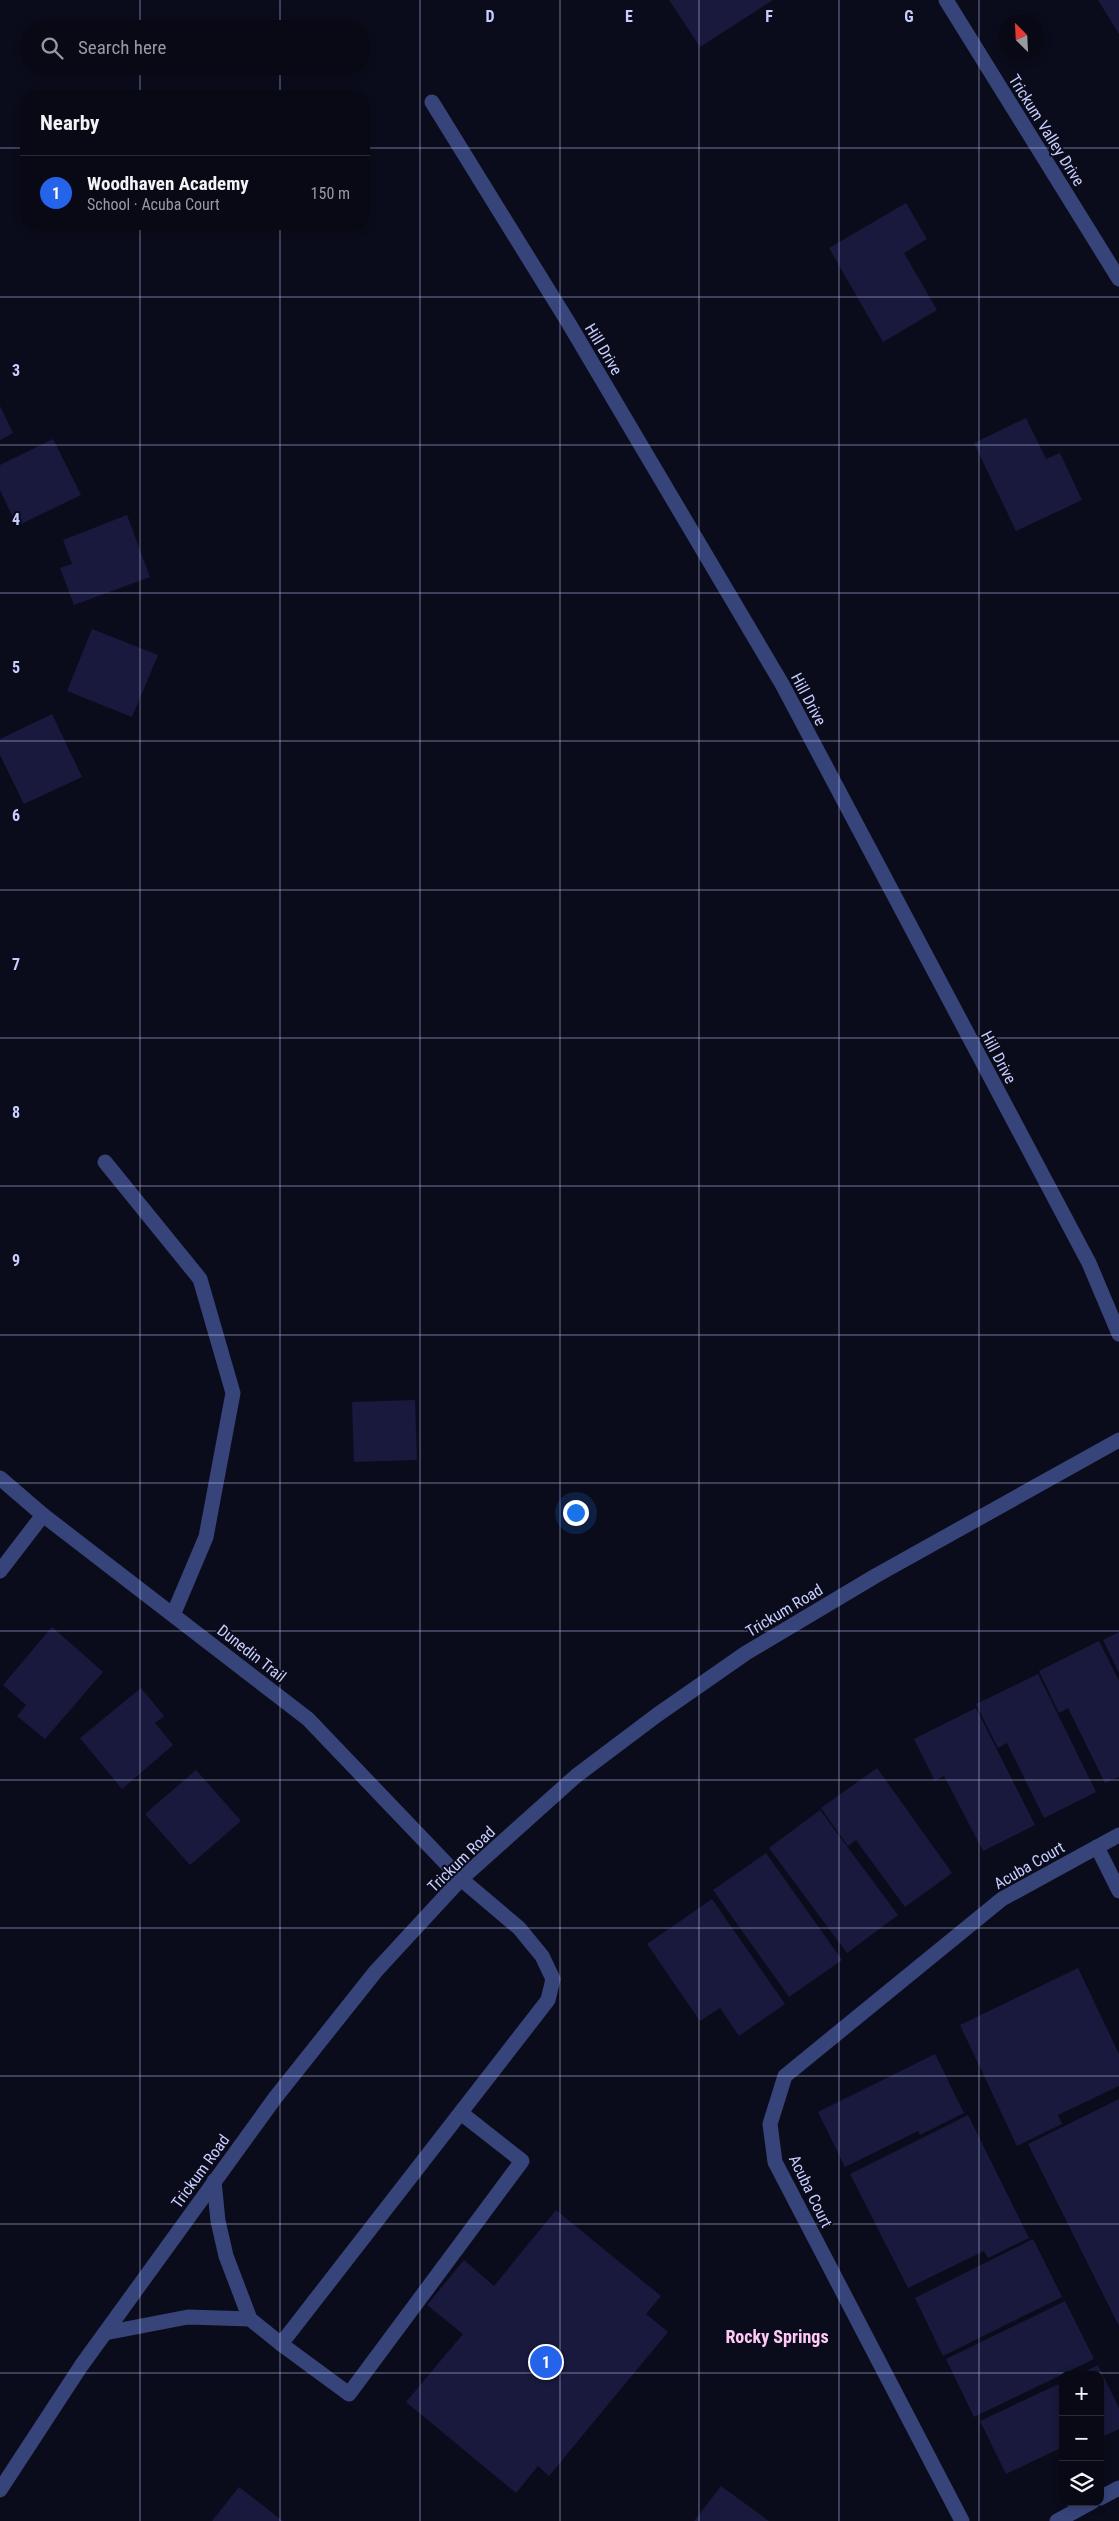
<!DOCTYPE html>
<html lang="en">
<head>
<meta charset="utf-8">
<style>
  body { margin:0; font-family:"Roboto Condensed",sans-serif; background:#161722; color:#f1f3f6 }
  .controls { position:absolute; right:15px; bottom:15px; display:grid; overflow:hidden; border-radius:10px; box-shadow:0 2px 8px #0003 }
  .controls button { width:45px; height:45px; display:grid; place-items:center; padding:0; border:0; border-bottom:1px solid #292a34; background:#080914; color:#f1f3f6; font:25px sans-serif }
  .compass { position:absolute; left:999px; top:15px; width:45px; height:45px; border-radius:50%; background:#080914; box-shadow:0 2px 8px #0003; rotate:336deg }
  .you { position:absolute; left:575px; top:1512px; width:18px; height:18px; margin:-12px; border:4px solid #fff; border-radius:50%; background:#1a73e8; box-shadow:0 0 0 8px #1a73e833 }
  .badge { display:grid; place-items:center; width:32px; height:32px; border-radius:50%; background:#2563eb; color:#fff; font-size:16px; font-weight:700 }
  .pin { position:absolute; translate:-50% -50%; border:2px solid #fff; box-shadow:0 1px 5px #0006 }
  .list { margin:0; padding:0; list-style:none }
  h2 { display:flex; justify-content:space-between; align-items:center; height:65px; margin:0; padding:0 20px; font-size:21px }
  h2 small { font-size:16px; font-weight:400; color:#989aa0 }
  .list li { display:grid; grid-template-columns:32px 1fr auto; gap:15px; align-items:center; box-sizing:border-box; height:75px; padding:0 20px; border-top:1px solid #292a34 }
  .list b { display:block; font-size:19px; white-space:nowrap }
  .list p { margin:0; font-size:16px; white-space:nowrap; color:#989aa0 }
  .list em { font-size:16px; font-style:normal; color:#989aa0 }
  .icon { flex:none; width:28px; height:28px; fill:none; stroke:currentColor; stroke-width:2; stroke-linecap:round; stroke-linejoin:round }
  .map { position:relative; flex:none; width:1119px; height:2521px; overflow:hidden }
  .search { position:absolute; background:#080914; box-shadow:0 2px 8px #0003; left:20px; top:20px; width:350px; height:55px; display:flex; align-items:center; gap:12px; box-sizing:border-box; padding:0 18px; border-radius:28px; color:#989aa0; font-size:19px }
  .panel { position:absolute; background:#080914; box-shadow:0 2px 8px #0003; left:20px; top:90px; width:350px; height:140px; border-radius:20px }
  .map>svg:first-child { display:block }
  .building { fill:#18193c }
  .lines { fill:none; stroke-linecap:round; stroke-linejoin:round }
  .minor { stroke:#37447a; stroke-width:15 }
  .grid { fill:none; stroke:#c7cefe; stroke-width:1; stroke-opacity:0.55 }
  .labels { text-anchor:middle; stroke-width:4; stroke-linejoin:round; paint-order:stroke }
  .street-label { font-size:16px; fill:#c7cefe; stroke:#0b0c1b }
  .neighbourhood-label { font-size:18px; font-weight:bold; fill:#fec9f7; stroke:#0b0c1b }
  .grid-label { font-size:16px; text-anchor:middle; font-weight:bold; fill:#c7cefe; stroke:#0b0c1b; stroke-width:4; stroke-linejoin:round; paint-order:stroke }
</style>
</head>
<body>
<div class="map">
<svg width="1119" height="2521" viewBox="0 0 1119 2521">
  <rect width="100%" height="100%" fill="#0b0c1b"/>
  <g class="building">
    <polygon points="669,0 773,0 700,47"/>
    <polygon points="1098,0 1119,0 1119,34"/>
    <polygon points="906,203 927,239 904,253 937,310 883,342 829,248"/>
    <polygon points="0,406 13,433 0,440"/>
    <polygon points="1026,418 1046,459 1060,453 1082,500 1016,531 974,443"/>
    <polygon points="53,439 81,495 17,526 0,490 0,465"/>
    <polygon points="127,515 150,577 74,605 60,568 72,564 63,540"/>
    <polygon points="92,629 158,655 132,717 67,691"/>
    <polygon points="52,714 82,777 24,804 0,755 0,739"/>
    <polygon points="415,1400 417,1460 354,1462 352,1402"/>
    <polygon points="52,1627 103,1672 45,1739 17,1716 26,1705 3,1685"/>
    <polygon points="1119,1632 1119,1673 1103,1640"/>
    <polygon points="1099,1641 1119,1681 1119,1777 1105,1783 1068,1708 1059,1713 1039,1671"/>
    <polygon points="1038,1674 1096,1792 1044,1818 1007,1743 998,1748 976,1704"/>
    <polygon points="141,1688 164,1716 155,1723 173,1745 122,1789 80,1738"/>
    <polygon points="976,1708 1035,1825 983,1851 944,1776 935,1781 914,1739"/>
    <polygon points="877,1768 952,1873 905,1907 856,1840 848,1846 821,1808"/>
    <polygon points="196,1770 241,1821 190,1865 145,1814"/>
    <polygon points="820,1810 898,1915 847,1953 769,1848"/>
    <polygon points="766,1853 842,1960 789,1997 713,1890"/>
    <polygon points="712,1899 785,2004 739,2036 720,2008 700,2021 647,1944"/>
    <polygon points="1078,1968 1119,2054 1119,2086 1058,2115 1062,2124 1017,2146 960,2025"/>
    <polygon points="935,2054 964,2113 920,2135 918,2131 845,2167 818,2112"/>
    <polygon points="1119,2099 1119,2326 1028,2144"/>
    <polygon points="968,2115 1029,2238 988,2258 984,2251 908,2288 850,2174"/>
    <polygon points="556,2210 661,2296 646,2314 668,2332 549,2476 538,2466 516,2493 406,2402 463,2334 427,2305 464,2260 494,2286"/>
    <polygon points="1033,2239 1062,2297 943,2356 915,2298"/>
    <polygon points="1065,2301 1094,2359 974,2417 946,2359"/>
    <polygon points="1098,2365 1119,2408 1119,2429 1100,2438 1100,2375 1078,2375"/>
    <polygon points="1063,2382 1063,2447 1006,2474 980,2421"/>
    <polygon points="721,2486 769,2521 694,2521"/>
    <polygon points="239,2487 283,2521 212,2521"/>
  </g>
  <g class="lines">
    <g class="minor">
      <polyline points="946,0 1119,279"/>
      <polyline points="432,102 568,322 782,684 1089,1263 1119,1334"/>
      <polyline points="105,1162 200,1279 233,1393 206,1537 173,1615"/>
      <polyline points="0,1478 43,1515 308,1719 461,1879 519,1928 542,1956 553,1979 548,2000 281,2344 250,2319 226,2256 218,2221 214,2181"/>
      <polyline points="0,1571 43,1515"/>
      <polyline points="1097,1847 1119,1891"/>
      <polyline points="105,2333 188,2317 250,2319"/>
      <polyline points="281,2344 349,2394 522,2161 461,2113"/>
      <polyline points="0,2490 81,2366 275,2098 376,1971 461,1879 576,1776 657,1715 746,1653 877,1575 1119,1440"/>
      <polyline points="1100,2498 1119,2488"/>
      <polyline points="962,2521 775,2162 770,2124 785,2076 1002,1899 1119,1835"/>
      <polyline points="1057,2521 1092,2502"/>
    </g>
  </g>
  <path class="grid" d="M140,0v29M280,0v29M420,0v2521M560,0v2521M699,0v2521M839,0v2521M979,0v2521M140,66v30M280,66v30M0,148h26M364,148h755M140,224v2297M280,224v2297M0,297h1119M0,445h1119M0,593h1119M0,741h1119M0,890h1119M0,1038h1119M0,1186h1119M0,1335h1119M0,1483h1119M0,1631h1119M0,1780h1119M0,1928h1119M0,2076h1119M0,2224h1119M0,2373h1119"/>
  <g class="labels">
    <g class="street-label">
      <text transform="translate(1047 130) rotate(58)" y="6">Trickum Valley Drive</text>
      <text transform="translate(604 349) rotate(59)" y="6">Hill Drive</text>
      <text transform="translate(809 699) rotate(62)" y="6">Hill Drive</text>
      <text transform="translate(999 1057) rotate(62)" y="6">Hill Drive</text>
      <text transform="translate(784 1610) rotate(-31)" y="6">Trickum Road</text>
      <text transform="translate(252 1653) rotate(38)" y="6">Dunedin Trail</text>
      <text transform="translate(461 1859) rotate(-44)" y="6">Trickum Road</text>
      <text transform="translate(1029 1865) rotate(-30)" y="6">Acuba Court</text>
      <text transform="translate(200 2171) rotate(-54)" y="6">Trickum Road</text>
      <text transform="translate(811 2191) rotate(64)" y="6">Acuba Court</text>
    </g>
    <g class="neighbourhood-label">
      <text x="777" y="2343">Rocky Springs</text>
    </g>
  </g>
  <g class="grid-label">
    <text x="490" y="22">D</text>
    <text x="629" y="22">E</text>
    <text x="769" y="22">F</text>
    <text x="909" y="22">G</text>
    <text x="16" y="376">3</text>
    <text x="16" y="525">4</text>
    <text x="16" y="673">5</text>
    <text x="16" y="821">6</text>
    <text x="16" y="970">7</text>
    <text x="16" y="1118">8</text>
    <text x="16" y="1266">9</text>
  </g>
</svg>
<div class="controls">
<button>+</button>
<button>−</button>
<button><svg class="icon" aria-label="layers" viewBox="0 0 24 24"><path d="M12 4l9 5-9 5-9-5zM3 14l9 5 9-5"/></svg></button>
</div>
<svg class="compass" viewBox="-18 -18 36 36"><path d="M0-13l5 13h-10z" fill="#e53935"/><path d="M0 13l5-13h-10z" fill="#989aa0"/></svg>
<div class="you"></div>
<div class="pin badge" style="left:546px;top:2362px">1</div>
<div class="search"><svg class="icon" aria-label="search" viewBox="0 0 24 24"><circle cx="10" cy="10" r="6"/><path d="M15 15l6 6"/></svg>Search here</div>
<section class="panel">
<h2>Nearby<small></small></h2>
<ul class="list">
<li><span class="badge">1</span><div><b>Woodhaven Academy</b><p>School · Acuba Court</p></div><em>150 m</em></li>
</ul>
</section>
</div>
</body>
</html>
